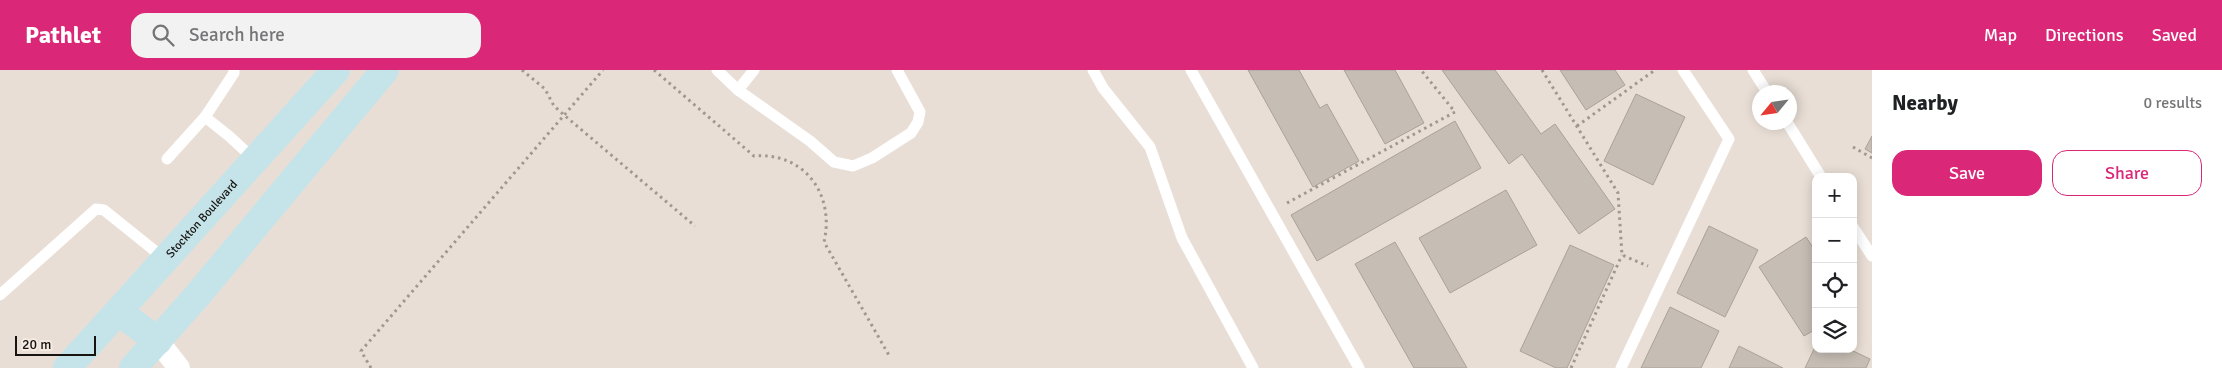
<!DOCTYPE html>
<html lang="en">
<head>
<meta charset="utf-8">
<style>
  body { margin:0; font-family:Signika,sans-serif; background:#f2f2f2; color:#202124 }
  .controls { position:absolute; right:15px; bottom:15px; display:grid; overflow:hidden; border-radius:10px; box-shadow:0 2px 12px #0003 }
  .controls button { width:45px; height:45px; display:grid; place-items:center; padding:0; border:0; border-bottom:1px solid #e0e0e0; background:#fff; color:#202124; font:25px sans-serif }
  .compass { position:absolute; left:1752px; top:15px; width:45px; height:45px; border-radius:50%; background:#fff; box-shadow:0 2px 12px #0003; rotate:241deg }
  .scale { position:absolute; left:15px; bottom:12px; width:81px; box-sizing:border-box; padding-left:5px; border:2px solid #161310; border-top:0; font-size:14px; line-height:18px; white-space:nowrap; color:#161310; -webkit-text-stroke:4px #f5ebe2; paint-order:stroke }
  .list { margin:0; padding:0; list-style:none }
  h2 { display:flex; justify-content:space-between; align-items:center; height:65px; margin:0; padding:0 20px; font-size:21px }
  h2 small { font-size:16px; font-weight:400; color:#757577 }
  .actions { display:flex; gap:10px; padding:15px 20px }
  .actions a { flex:1; padding:11px 0; border:1px solid #db2777; border-radius:15px; text-align:center; font-size:18px; color:#db2777 }
  .actions .main { background:#db2777; color:#fff }
  .icon { flex:none; width:28px; height:28px; fill:none; stroke:currentColor; stroke-width:2; stroke-linecap:round; stroke-linejoin:round }
  .map { position:relative; flex:none; width:1872px; height:298px; overflow:hidden }
  header { display:flex; align-items:center; gap:30px; box-sizing:border-box; height:70px; padding:0 25px; background:#db2777; color:#fff }
  header strong { font-size:24px }
  nav { display:flex; gap:28px; margin-inline-start:auto; font-size:18px }
  .search { width:350px; height:45px; background:#f2f2f2; display:flex; align-items:center; gap:12px; box-sizing:border-box; padding:0 18px; border-radius:15px; color:#757577; font-size:19px }
  main { display:flex }
  aside { flex:1; background:#fff }
  .map>svg:first-child { display:block }
  .building { fill:#c6bdb4; stroke:#aaa198 }
  .lines { fill:none; stroke-linecap:round; stroke-linejoin:round }
  .path { stroke:#9f9790; stroke-width:3; stroke-dasharray:2.5 4; stroke-linecap:butt }
  .service { stroke:#fff; stroke-width:11 }
  .minor { stroke:#fff; stroke-width:22 }
  .secondary { stroke:#c5e4e9; stroke-width:28 }
  .labels { text-anchor:middle; stroke-width:5; stroke-linejoin:round; paint-order:stroke }
  .street-label { font-size:12px; fill:#161310; stroke:#f5ebe2 }
</style>
</head>
<body>
<header>
<strong>Pathlet</strong>
<div class="search"><svg class="icon" aria-label="search" viewBox="0 0 24 24"><circle cx="10" cy="10" r="6"/><path d="M15 15l6 6"/></svg>Search here</div>
<nav><a>Map</a><a>Directions</a><a>Saved</a></nav>
</header>
<main>
<div class="map">
<svg width="1872" height="298" viewBox="0 0 1872 298">
  <rect width="100%" height="100%" fill="#e8ded5"/>
  <g class="building">
    <polygon points="1248,0 1299,0 1320,38 1327,34 1359,91 1313,117"/>
    <polygon points="1344,0 1395,0 1424,53 1385,74"/>
    <polygon points="1442,0 1495,0 1541,64 1555,54 1615,139 1579,164 1522,84 1509,94"/>
    <polygon points="1560,0 1615,0 1625,15 1586,40"/>
    <polygon points="1636,24 1685,47 1653,115 1604,91"/>
    <polygon points="1455,51 1481,98 1317,191 1291,145"/>
    <polygon points="1872,66 1872,83 1865,79"/>
    <polygon points="1506,120 1537,175 1450,223 1419,168"/>
    <polygon points="1709,156 1758,180 1725,247 1677,223"/>
    <polygon points="1806,167 1816,182 1816,259 1804,266 1759,197"/>
    <polygon points="1395,172 1467,298 1414,298 1355,194"/>
    <polygon points="1570,175 1614,195 1567,298 1556,298 1520,281"/>
    <polygon points="1670,237 1719,261 1701,298 1641,298"/>
    <polygon points="1816,275 1816,279 1849,279 1870,289 1866,298 1805,298"/>
    <polygon points="1739,276 1783,298 1729,298"/>
  </g>
  <g class="lines">
    <g class="path">
      <polyline points="522,0 545,19 554,36 564,45 695,156"/>
      <path d="M654,0l100,86c51,-4 81,39 70,86l66,115"/>
      <polyline points="1542,0 1618,123 1622,185 1648,196"/>
      <polyline points="1577,56 1655,0"/>
      <polyline points="1853,77 1872,88"/>
      <polyline points="1287,133 1455,42 1421,0"/>
      <polyline points="371,298 361,281 603,0"/>
      <polyline points="1571,298 1622,185"/>
    </g>
    <g class="service">
      <polyline points="717,0 738,20 754,0"/>
      <polyline points="1093,0 1103,18 1150,77 1182,168 1253,298"/>
      <polyline points="1191,0 1359,298"/>
      <polyline points="1753,0 1767,22"/>
      <polyline points="738,20 810,71 834,92 853,96 872,88 911,63 918,52 920,42 897,0"/>
      <polyline points="205,47 229,66 255,90"/>
      <polyline points="1787,52 1821,107"/>
      <polyline points="167,89 205,47 234,3 234,0"/>
      <polyline points="1853,157 1872,186"/>
      <polyline points="0,225 96,139 104,140 165,189"/>
      <polyline points="1621,298 1729,69 1683,0"/>
    </g>
    <polyline class="minor" points="158,271 179,298"/>
    <g class="secondary">
      <polyline points="119,242 158,271"/>
      <path id="s1" d="M67,298l269,-298"/>
      <polyline points="133,298 197,226 385,0"/>
    </g>
  </g>
  <g class="labels">
    <g class="street-label">
      <text dy="4" stroke="none"><textPath href="#s1" startOffset="201">Stockton Boulevard</textPath></text>
    </g>
  </g>
</svg>
<div class="controls">
<button>+</button>
<button>−</button>
<button><svg class="icon" aria-label="locate" viewBox="0 0 24 24"><circle cx="12" cy="12" r="6"/><path d="M12 2v4M12 18v4M2 12h4M18 12h4"/></svg></button>
<button><svg class="icon" aria-label="layers" viewBox="0 0 24 24"><path d="M12 4l9 5-9 5-9-5zM3 14l9 5 9-5"/></svg></button>
</div>
<svg class="compass" viewBox="-18 -18 36 36"><path d="M0-13l5 13h-10z" fill="#e53935"/><path d="M0 13l5-13h-10z" fill="#757577"/></svg>
<div class="scale">20 m</div>
</div>
<aside>
<h2>Nearby<small>0 results</small></h2>
<ul class="list">
</ul>
<div class="actions"><a class="main">Save</a><a>Share</a></div>
</aside>
</main>
</body>
</html>
